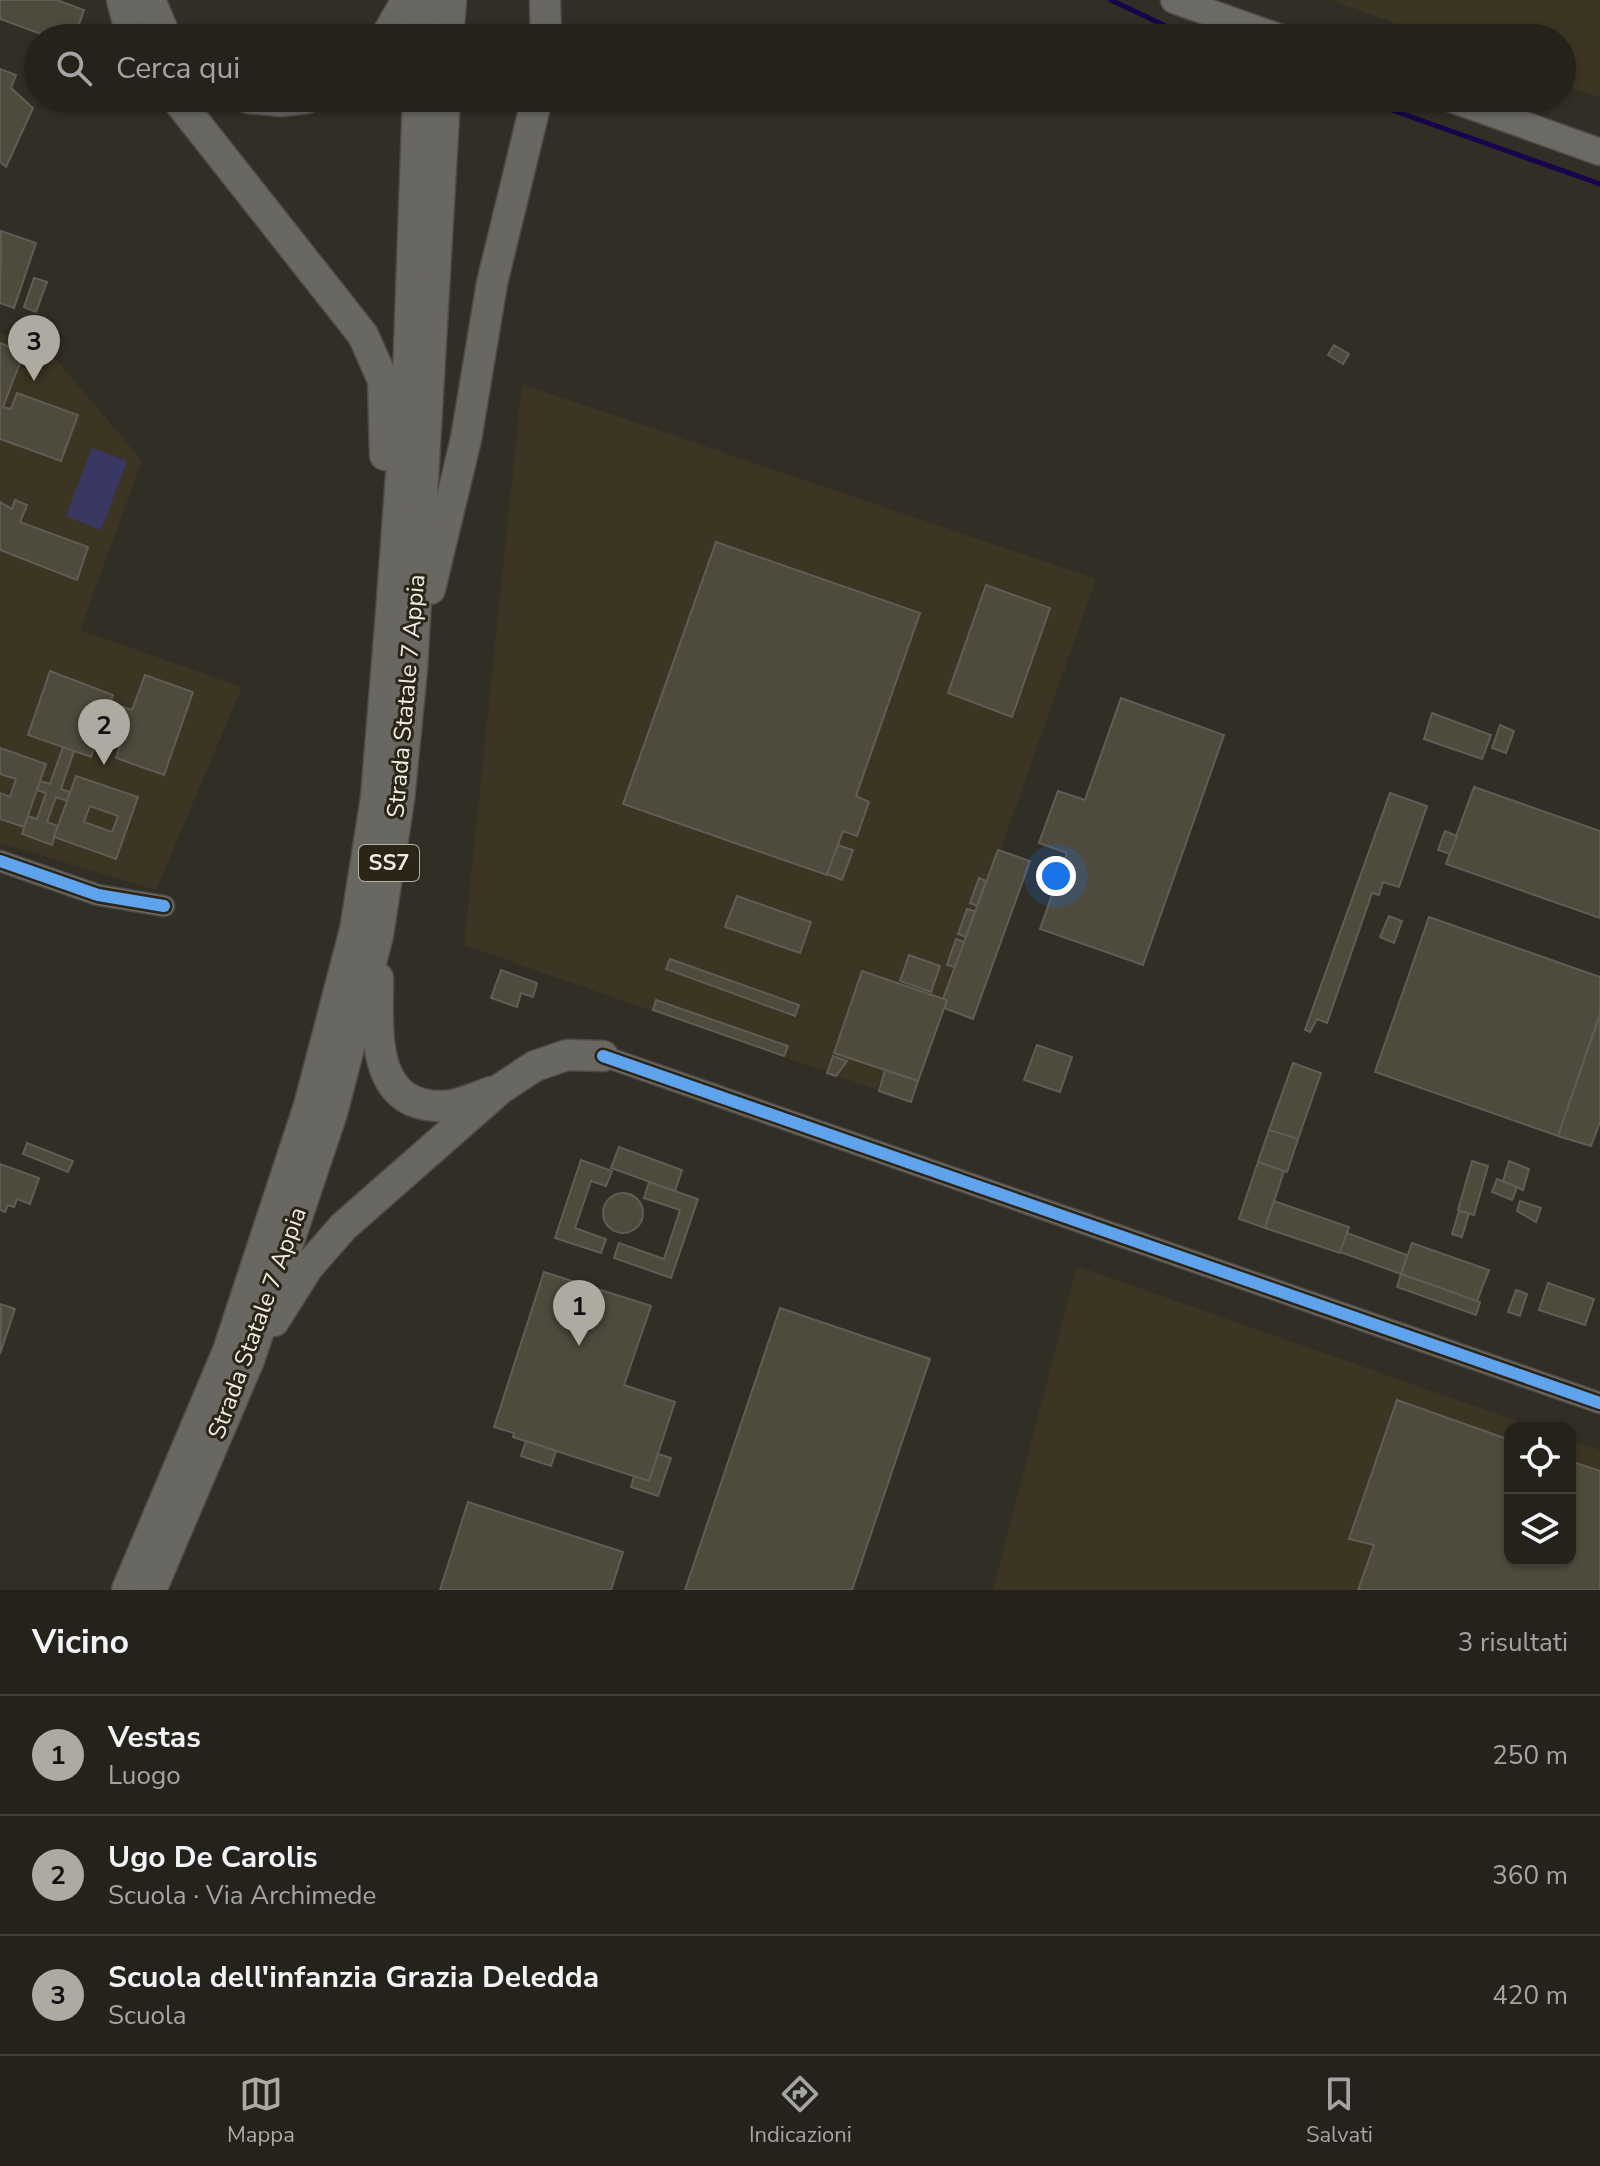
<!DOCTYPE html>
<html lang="it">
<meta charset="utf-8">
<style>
body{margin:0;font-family:"Nunito Sans",sans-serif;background:#312f29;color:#f1f3f6}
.controls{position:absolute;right:24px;bottom:24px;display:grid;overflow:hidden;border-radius:16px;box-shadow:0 2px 6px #0004}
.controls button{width:72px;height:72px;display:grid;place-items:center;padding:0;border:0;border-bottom:2px solid #423f3b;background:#25221c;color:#f1f3f6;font:40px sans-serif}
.you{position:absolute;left:1056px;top:876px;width:28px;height:28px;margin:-20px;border:6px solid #fff;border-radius:50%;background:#1a73e8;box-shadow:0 0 0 12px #1a73e833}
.badge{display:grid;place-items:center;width:52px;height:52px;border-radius:50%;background:#adaaa2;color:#111;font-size:26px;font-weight:700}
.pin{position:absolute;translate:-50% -66px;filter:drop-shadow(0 2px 4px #0008)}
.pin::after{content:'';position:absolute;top:42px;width:28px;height:24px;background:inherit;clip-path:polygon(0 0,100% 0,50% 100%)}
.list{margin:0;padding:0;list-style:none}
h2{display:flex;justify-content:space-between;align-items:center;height:104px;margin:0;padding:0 32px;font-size:34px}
h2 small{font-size:26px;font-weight:400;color:#a3a4a3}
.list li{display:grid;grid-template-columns:52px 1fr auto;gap:24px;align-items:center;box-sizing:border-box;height:120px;padding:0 32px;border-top:2px solid #423f3b}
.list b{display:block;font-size:30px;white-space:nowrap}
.list p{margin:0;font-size:26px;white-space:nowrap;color:#a3a4a3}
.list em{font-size:26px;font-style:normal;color:#a3a4a3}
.icon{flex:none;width:44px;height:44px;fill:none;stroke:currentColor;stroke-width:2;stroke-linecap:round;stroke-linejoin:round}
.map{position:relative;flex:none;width:1600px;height:1590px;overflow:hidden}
.search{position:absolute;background:#25221c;box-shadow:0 2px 6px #0004;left:24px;right:24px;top:24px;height:88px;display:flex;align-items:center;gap:20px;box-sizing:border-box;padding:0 28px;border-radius:44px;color:#a3a4a3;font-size:30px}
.sheet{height:464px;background:#25221c}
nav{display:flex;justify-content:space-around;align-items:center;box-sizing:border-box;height:112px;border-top:2px solid #423f3b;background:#25221c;font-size:22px;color:#a3a4a3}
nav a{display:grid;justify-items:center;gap:4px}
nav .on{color:#adaaa2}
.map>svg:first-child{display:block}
.built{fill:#3c3523}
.green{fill:#383863}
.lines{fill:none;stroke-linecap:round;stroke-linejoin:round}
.stream{stroke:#18044c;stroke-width:5}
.building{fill:#4e4a3c;stroke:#5f5d56;stroke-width:2;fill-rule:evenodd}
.minor-casing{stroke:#4f4c45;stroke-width:23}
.major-casing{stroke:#4f4c45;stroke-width:29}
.highway-casing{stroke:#4f4c45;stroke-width:33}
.minor{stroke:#6c6a67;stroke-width:20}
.major{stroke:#6c6a66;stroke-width:26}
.highway{stroke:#696762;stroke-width:30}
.cycleway-casing{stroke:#2b2518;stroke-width:17}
.cycleway{stroke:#60a3ed;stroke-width:12}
.labels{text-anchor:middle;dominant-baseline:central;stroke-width:6;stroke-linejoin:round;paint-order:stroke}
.shield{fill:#2b2518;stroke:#b5b0a7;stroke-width:2}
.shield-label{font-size:22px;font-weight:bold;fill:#f0ece4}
.street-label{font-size:24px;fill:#f0ece4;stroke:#2b2518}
</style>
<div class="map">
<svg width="1600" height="1590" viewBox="0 0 1600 1590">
<rect width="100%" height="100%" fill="#312e26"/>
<g class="built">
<path d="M1331,0H1600V98L1562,84V38H1436Z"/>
<path d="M0,332L55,358L142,461L80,630L242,687L156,890L0,843Z"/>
<path d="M522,384L1096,579L912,1102L464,945Z"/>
<path d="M1077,1266L1537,1428H1510V1560H1570V1440L1600,1450V1590H993Z"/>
</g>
<path class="green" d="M92,448L127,461L101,530L66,516Z"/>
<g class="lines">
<g class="stream">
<path d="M1111,0L1191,38"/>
<path d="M1358,98L1600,184"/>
</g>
</g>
<g class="building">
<path d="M0,0H57L84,10L74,38H52L0,19Z"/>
<path d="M0,69L16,75L11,88L33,108L6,167L0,162Z"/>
<path d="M1,231L36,243L14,308L0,303Z"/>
<path d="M34,278L47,282L36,312L24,307Z"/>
<path d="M0,343L24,352L3,407L11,409L17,393L78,415L61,461L0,439Z"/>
<path d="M1334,345L1349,354L1343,364L1328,355Z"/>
<path d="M15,500L27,505L20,522L88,547L77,580L0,550V502L12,509Z"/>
<path d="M716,542L920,613L856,796L869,802L857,836L843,831L827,875L623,804Z"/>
<path d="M986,585L1050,608L1012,717L948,693Z"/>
<path d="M50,671L113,695L107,711L118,715L120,706L132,710L145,675L193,692L164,775L116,758L125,731L103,723L91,757L28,735Z"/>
<path d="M1121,698L1224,735L1143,965L1040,929L1067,853L1039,843L1058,791L1085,800Z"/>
<path d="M1432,713L1491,735L1482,759L1424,739Z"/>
<path d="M1500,725L1514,731L1506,753L1492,748Z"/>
<path d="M63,747L74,751L61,789L70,792L67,801L56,797L47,822L58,826L52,845L22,834L28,816L37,819L46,793L37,790L40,781L50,784Z"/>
<path d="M0,748L46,764L24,827L0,819V793L10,797L16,779L0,774Z"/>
<path d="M76,776L138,797L116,859L54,837ZM90,806L118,816L112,832L84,822Z"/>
<path d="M1474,787L1600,831V918L1446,864Z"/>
<path d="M1390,793L1427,806L1399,887L1383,882L1379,895L1372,893L1327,1023L1317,1019L1310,1032L1305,1030Z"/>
<path d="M1445,831L1457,836L1450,854L1438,850Z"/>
<path d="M838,845L853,850L842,880L827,874Z"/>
<path d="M998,850L1030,861L973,1019L944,1008L947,1000L943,999Z"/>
<path d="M979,878L986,881L977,906L970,903Z"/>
<path d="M737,896L811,922L800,953L725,927Z"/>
<path d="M967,909L975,911L966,937L958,934Z"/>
<path d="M1389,916L1402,921L1394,943L1380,937Z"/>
<path d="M1429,917L1600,977V1014L1558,1136L1375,1072Z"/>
<path d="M956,939L964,942L955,967L947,965Z"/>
<path d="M909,955L940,966L931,992L900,981Z"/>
<path d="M670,959L799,1005L795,1016L666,969Z"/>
<path d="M501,970L537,983L533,997L521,993L517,1007L491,998Z"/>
<path d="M862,971L947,1000L918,1081L834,1053Z"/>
<path d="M656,1000L788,1046L784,1056L653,1010Z"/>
<path d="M1600,1014V1122L1591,1146L1558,1136Z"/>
<path d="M1037,1045L1072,1057L1060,1092L1024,1080Z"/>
<path d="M833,1056L847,1061L836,1076L827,1073Z"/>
<path d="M1293,1063L1321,1073L1298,1139L1269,1130Z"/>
<path d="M885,1070L918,1081L911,1102L879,1091Z"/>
<path d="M1269,1130L1298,1139L1287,1172L1258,1162Z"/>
<path d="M27,1143L73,1161L68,1172L23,1154Z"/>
<path d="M619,1147L682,1170L675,1191L611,1168Z"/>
<path d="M581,1160L612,1171L606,1186L591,1181L575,1228L606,1239L601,1253L555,1238Z"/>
<path d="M1472,1161L1488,1166L1474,1215L1458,1210Z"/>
<path d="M1509,1161L1529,1169L1523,1190L1503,1181Z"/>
<path d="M1258,1162L1284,1171L1265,1228L1239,1219Z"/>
<path d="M0,1164L39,1178L30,1204L17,1199L14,1207L8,1205L5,1212L0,1210Z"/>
<path d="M1497,1179L1517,1187L1512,1200L1492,1192Z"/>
<path d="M649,1182L698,1199L671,1278L614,1258L619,1243L664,1259L680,1210L644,1198Z"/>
<circle cx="623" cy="1213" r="20"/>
<path d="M1274,1201L1349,1227L1340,1253L1265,1228Z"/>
<path d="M1520,1201L1541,1208L1536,1222L1517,1211Z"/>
<path d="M1459,1211L1469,1213L1462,1237L1452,1234Z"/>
<path d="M1347,1233L1407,1255L1401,1274L1340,1252Z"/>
<path d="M1412,1243L1489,1270L1477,1301L1401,1274Z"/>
<path d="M544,1272L651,1306L624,1385L675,1402L649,1481L513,1437L514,1433L494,1427Z"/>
<path d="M1401,1274L1480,1302L1476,1315L1397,1287Z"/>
<path d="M1548,1283L1594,1299L1585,1325L1539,1310Z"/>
<path d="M1516,1290L1527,1294L1520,1316L1508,1312Z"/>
<path d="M0,1304L15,1309L0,1354L1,1311Z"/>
<path d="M780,1308L930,1359L852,1590H685Z"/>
<path d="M1397,1400L1510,1440V1560H1570V1461L1600,1471V1590H1358L1374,1545L1349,1539Z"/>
<path d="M526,1441L556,1451L551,1466L521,1456Z"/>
<path d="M658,1454L671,1458L658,1496L631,1487L634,1476L649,1481Z"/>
<path d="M468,1502L623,1552L611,1590H440Z"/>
</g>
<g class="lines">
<defs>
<g id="minor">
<path d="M0,861L98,895L164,906"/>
<path d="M603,1056L1600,1403"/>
</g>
<g id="major">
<path d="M1174,0L1281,38"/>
<path d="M1449,98L1600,152"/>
</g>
<g id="highway">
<path d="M122,0L132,38"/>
<path d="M150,0L166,38"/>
<path d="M545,0L546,38"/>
<path d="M385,38L407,0"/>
<path d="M420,38L421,0"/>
<path d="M448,38L451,0"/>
<path d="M176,98L363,335L383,380L385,455"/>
<path d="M248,98L281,101L307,98"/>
<path d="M430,589L466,439L492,283L537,98"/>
<path d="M378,978C378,1030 369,1107 443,1106C458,1106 477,1097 491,1092"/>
<path d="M274,1321L308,1267L343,1227L500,1089L535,1066L567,1055L603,1056"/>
<path d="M127,1590L228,1351L309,1106L355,930L376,798L391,614L408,378L418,98"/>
<path d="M151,1590L249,1360L332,1113L378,935L399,800L412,669L445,98"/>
</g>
</defs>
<use href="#minor" class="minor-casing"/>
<use href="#major" class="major-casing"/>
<use href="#highway" class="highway-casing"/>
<use href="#minor" class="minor"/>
<use href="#major" class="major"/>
<use href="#highway" class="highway"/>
<defs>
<g id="cycleway">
<path d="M0,861L98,895L164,906"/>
<path d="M603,1056L1600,1403"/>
</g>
</defs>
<use href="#cycleway" class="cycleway-casing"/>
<use href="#cycleway" class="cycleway"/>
</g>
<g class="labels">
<rect class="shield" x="359" y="845" width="60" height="36" rx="6"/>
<g class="shield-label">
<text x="389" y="863">SS7</text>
</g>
<g class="street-label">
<text transform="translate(406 696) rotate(-85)">Strada Statale 7 Appia</text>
<text transform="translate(257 1323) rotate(-70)">Strada Statale 7 Appia</text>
</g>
</g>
</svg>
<div class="controls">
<button><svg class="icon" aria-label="locate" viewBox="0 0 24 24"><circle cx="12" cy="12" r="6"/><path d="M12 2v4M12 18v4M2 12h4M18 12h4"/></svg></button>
<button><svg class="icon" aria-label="layers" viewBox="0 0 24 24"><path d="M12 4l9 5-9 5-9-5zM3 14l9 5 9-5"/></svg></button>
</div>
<div class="you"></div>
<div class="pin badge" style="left:579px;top:1346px">1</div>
<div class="pin badge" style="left:104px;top:765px">2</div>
<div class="pin badge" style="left:34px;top:381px">3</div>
<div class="search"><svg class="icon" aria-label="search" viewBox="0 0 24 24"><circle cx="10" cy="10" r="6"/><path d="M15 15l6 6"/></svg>Cerca qui</div>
</div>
<section class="sheet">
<h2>Vicino<small>3 risultati</small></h2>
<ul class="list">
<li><span class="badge">1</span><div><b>Vestas</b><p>Luogo</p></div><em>250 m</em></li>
<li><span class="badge">2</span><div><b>Ugo De Carolis</b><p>Scuola · Via Archimede</p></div><em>360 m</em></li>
<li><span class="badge">3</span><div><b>Scuola dell'infanzia Grazia Deledda</b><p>Scuola</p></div><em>420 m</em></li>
</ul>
</section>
<nav>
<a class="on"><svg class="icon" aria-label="map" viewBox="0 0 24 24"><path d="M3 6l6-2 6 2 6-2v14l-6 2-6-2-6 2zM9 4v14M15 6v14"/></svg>Mappa</a>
<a><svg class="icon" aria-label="directions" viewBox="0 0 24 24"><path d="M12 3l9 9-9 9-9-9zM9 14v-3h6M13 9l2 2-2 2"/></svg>Indicazioni</a>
<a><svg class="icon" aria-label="saved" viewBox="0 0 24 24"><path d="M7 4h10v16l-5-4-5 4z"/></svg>Salvati</a>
</nav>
